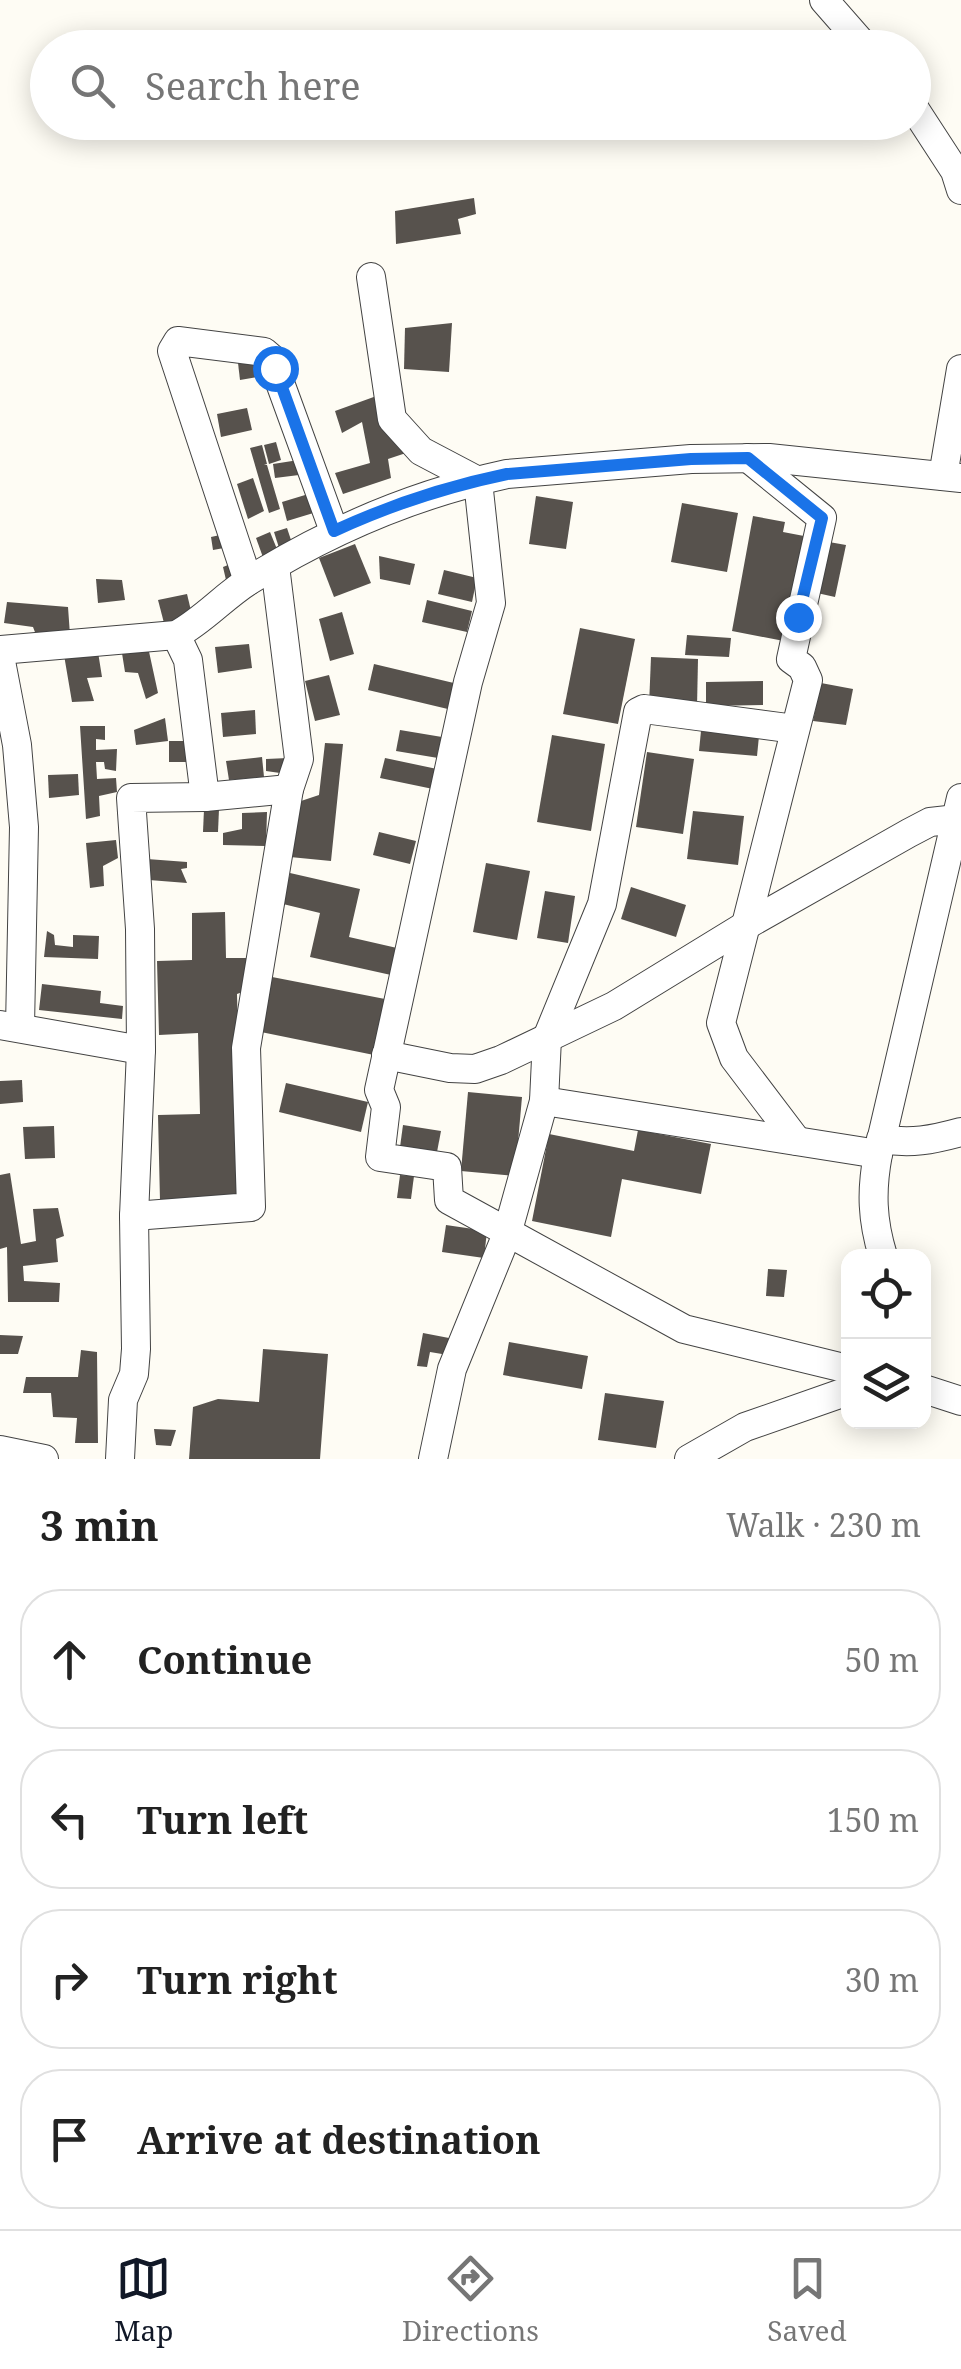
<!DOCTYPE html>
<meta charset="utf-8">
<style>
body{margin:0;font-family:"Noto Serif",serif;background:#f6f6f6;color:#222}
.controls{position:absolute;right:30px;bottom:30px;display:grid;overflow:hidden;border-radius:20px;box-shadow:0 5px 25px #0003}
.controls button{width:90px;height:90px;display:grid;place-items:center;padding:0;border:0;border-bottom:2px solid #e0e0e0;background:#fff;color:#222;font:50px sans-serif}
.stop{position:absolute;width:30px;height:30px;margin:-22px;border:8px solid #1a73e8;border-radius:50%;background:#fff}
.stop.end{background:#1a73e8;border-color:#fff;box-shadow:0 2px 10px #0008}
.list{margin:0;padding:0;list-style:none}
h2{display:flex;justify-content:space-between;align-items:center;height:130px;margin:0;padding:0 40px;font-size:42px}
h2 small{font-size:32px;font-weight:400;color:#767676}
.list li{display:grid;grid-template-columns:65px 1fr auto;gap:30px;align-items:center;box-sizing:border-box;height:140px;margin:0 20px 20px;padding:0 20px;border:2px solid #e0e0e0;border-radius:40px}
.list b{display:block;font-size:38px;white-space:nowrap}
.list em{font-size:32px;font-style:normal;color:#767676}
.icon{flex:none;width:55px;height:55px;fill:none;stroke:currentColor;stroke-width:2;stroke-linecap:round;stroke-linejoin:round}
.map{position:relative;flex:none;width:961px;height:1459px;overflow:hidden}
.search{position:absolute;background:#fff;box-shadow:0 5px 25px #0003;left:30px;right:30px;top:30px;height:110px;display:flex;align-items:center;gap:25px;box-sizing:border-box;padding:0 35px;border-radius:55px;color:#767676;font-size:38px}
.sheet{height:770px;background:#fff}
nav{display:flex;justify-content:space-around;align-items:center;box-sizing:border-box;height:140px;border-top:2px solid #e0e0e0;background:#fff;font-size:28px;color:#767676}
nav a{display:grid;justify-items:center;gap:5px}
nav .on{color:#111827}
.map>svg:first-child{display:block}
.building{fill:#57524d}
.lines{fill:none;stroke-linecap:round;stroke-linejoin:round}
.street-casing{stroke:#434343;stroke-width:30}
.street{stroke:#fff;stroke-width:28}
.route{stroke:#1a73e8;stroke-width:12}
</style>
<div class="map">
<svg width="961" height="1459" viewBox="0 0 961 1459">
<rect width="100%" height="100%" fill="#fefcf4"/>
<g class="building">
<path d="M474,198L476,214L458,219L461,234L396,244L395,211Z"/>
<path d="M452,323L449,372L404,369L405,328Z"/>
<path d="M267,357L275,374L240,380L238,363Z"/>
<path d="M393,390L409,452L388,459L391,478L343,494L335,473L370,463L362,422L342,433L335,411Z"/>
<path d="M247,408L252,430L221,437L217,414Z"/>
<path d="M276,442L281,460L269,464L264,445Z"/>
<path d="M262,445L267,464L264,465H267L280,509L269,513L250,448Z"/>
<path d="M305,459L307,474L275,478L273,464Z"/>
<path d="M253,478L264,511L248,519L237,484Z"/>
<path d="M315,492L320,511L287,521L282,502Z"/>
<path d="M536,496L573,502L566,549L529,544Z"/>
<path d="M682,503L738,513L727,572L671,562Z"/>
<path d="M753,516L785,522L783,532L804,536L784,641L732,631Z"/>
<path d="M287,528L293,546L280,551L274,532Z"/>
<path d="M270,532L279,554L264,560L256,538Z"/>
<path d="M229,533L242,575L226,580L223,567L228,565L224,548L213,550L211,537Z"/>
<path d="M829,542L846,545L835,597L817,593Z"/>
<path d="M355,544L371,583L334,597L319,558Z"/>
<path d="M379,556L415,564L410,585L380,579Z"/>
<path d="M444,570L477,578L472,602L438,594Z"/>
<path d="M96,579L122,580L125,600L98,603Z"/>
<path d="M187,594L193,619L164,623L158,600Z"/>
<path d="M427,600L472,611L467,632L422,622Z"/>
<path d="M7,602L68,607L70,635L38,640L33,627L4,623Z"/>
<path d="M342,612L354,654L330,661L319,619Z"/>
<path d="M580,628L635,639L618,724L563,714Z"/>
<path d="M687,635L731,638L729,657L685,655Z"/>
<path d="M249,644L252,668L218,673L215,647Z"/>
<path d="M121,647H148L158,693L146,699L138,673L125,672Z"/>
<path d="M98,652L102,677L87,678L94,701L72,702L64,655Z"/>
<path d="M651,657L698,659L697,707L649,706Z"/>
<path d="M374,664L458,684L452,710L368,690Z"/>
<path d="M329,675L340,715L315,721L305,681Z"/>
<path d="M763,681V705L706,706V682Z"/>
<path d="M821,683L853,689L846,725L813,721Z"/>
<path d="M255,710L256,734L223,737L221,713Z"/>
<path d="M165,718L168,741L136,745L134,730Z"/>
<path d="M80,726H105V740L96,739V750L117,749L116,771L105,769L104,762H96L97,779L116,778L117,792L99,796L100,816L86,819Z"/>
<path d="M400,730L442,737L438,758L396,751Z"/>
<path d="M701,731L759,736L757,756L699,751Z"/>
<path d="M552,735L605,744L591,831L537,822Z"/>
<rect x="169" y="741" width="22" height="21"/>
<path d="M325,743L343,744L331,861L290,857L295,803L319,795Z"/>
<path d="M647,752L694,759L683,834L636,827Z"/>
<path d="M262,757L264,777L229,780L226,761Z"/>
<path d="M288,758L287,774L266,771V759Z"/>
<path d="M385,758L437,769L433,789L380,778Z"/>
<path d="M78,774L79,795L49,798L48,775Z"/>
<path d="M204,809H219L218,832H203Z"/>
<path d="M693,811L744,816L738,865L687,859Z"/>
<path d="M267,812L266,846L223,845V833L242,829V813Z"/>
<path d="M379,832L416,841L410,864L373,855Z"/>
<path d="M116,840L118,858L103,866L104,886L90,888L86,843Z"/>
<path d="M147,859L187,862V868L181,869L187,883L149,880Z"/>
<path d="M486,863L530,871L517,940L473,932Z"/>
<path d="M290,873L360,889L349,937L397,948L391,975L310,957L320,913L283,904Z"/>
<path d="M631,887L686,905L676,937L621,919Z"/>
<path d="M545,891L575,896L568,943L537,938Z"/>
<path d="M225,912L226,958H250L245,991L237,994L242,1199L160,1201L158,1115L200,1114L198,1033L159,1035L157,961L192,960V913Z"/>
<path d="M47,931L54,935L55,945L73,947V935L99,936L98,959L44,957Z"/>
<path d="M267,976L385,999L374,1055L256,1031Z"/>
<path d="M42,984L101,991L100,1003L123,1006L122,1019L39,1010Z"/>
<path d="M22,1080L23,1102L0,1104V1081Z"/>
<path d="M286,1083L368,1102L361,1132L279,1112Z"/>
<path d="M468,1092L522,1097L515,1176L461,1171Z"/>
<path d="M403,1125L441,1131L437,1152L400,1147Z"/>
<path d="M54,1126L55,1158L25,1159L23,1127Z"/>
<path d="M638,1130L711,1144L701,1194L622,1179L611,1237L532,1221L549,1134L634,1151Z"/>
<path d="M10,1173L21,1244L36,1241L33,1209L58,1208L64,1236L56,1239L58,1262L23,1266L24,1281L60,1283L59,1302H8L7,1247L0,1249V1175Z"/>
<path d="M400,1175L414,1176L411,1199L397,1198Z"/>
<path d="M446,1225L487,1231L484,1258L442,1252Z"/>
<path d="M768,1269L787,1270L784,1297L766,1296Z"/>
<path d="M423,1333L449,1338L448,1355L430,1352L427,1367L417,1366Z"/>
<path d="M0,1335L23,1336L18,1354H0Z"/>
<path d="M509,1342L588,1356L582,1389L503,1375Z"/>
<path d="M263,1349L328,1354L320,1459H189L193,1407L218,1399L259,1402Z"/>
<path d="M81,1350L97,1352L98,1443H75L77,1418L53,1417L51,1393H23L26,1377H78Z"/>
<path d="M605,1393L664,1401L656,1448L598,1440Z"/>
<path d="M154,1429L176,1430L171,1446L156,1445Z"/>
</g>
<g class="lines">
<defs>
<g id="street">
<path d="M824,0L866,48"/>
<path d="M914,108L955,171L961,190"/>
<path d="M371,277L392,419L421,451L478,481L491,603L468,682L379,1090L386,1107L380,1157L447,1167L449,1200L684,1329L848,1369"/>
<path d="M748,458L822,518L791,659L802,667L808,680L721,1023L734,1058L797,1141"/>
<path d="M943,476L961,369"/>
<path d="M248,581L172,351L178,341L264,352L271,358L334,531"/>
<path d="M176,635L188,660L205,797"/>
<path d="M0,650L176,635C204,620 224,596 250,580C330,530 415,494 507,474L691,459L769,458L961,478"/>
<path d="M0,656L17,745L24,827L20,1027"/>
<path d="M0,1025L141,1050"/>
<path d="M386,1055L450,1068L475,1069L501,1060L614,1006L743,927L909,833L930,822L957,819"/>
<path d="M544,1101L878,1154"/>
<path d="M881,1139C911,1144 932,1140 961,1132"/>
<path d="M134,1216L251,1207L246,1048L289,789L299,759L275,566"/>
<path d="M883,1256C872,1220 871,1191 878,1154L961,798"/>
<path d="M924,1389L961,1401"/>
<path d="M0,1450L44,1459"/>
<path d="M120,1459L123,1400L134,1374L136,1349L134,1216L141,1050L140,929L131,798L205,797L289,789"/>
<path d="M433,1459L452,1369L507,1234L544,1101L547,1038L602,904L638,712L644,709L795,729"/>
<path d="M689,1459L745,1427L848,1391"/>
</g>
</defs>
<use href="#street" class="street-casing"/>
<use href="#street" class="street"/>
</g>
<g class="lines">
<path class="route" d="M275,368L334,531C388,506 449,486 507,474L691,459L748,458L822,518L798,617"/>
</g>
</svg>
<div class="controls">
<button><svg class="icon" aria-label="locate" viewBox="0 0 24 24"><circle cx="12" cy="12" r="6"/><path d="M12 2v4M12 18v4M2 12h4M18 12h4"/></svg></button>
<button><svg class="icon" aria-label="layers" viewBox="0 0 24 24"><path d="M12 4l9 5-9 5-9-5zM3 14l9 5 9-5"/></svg></button>
</div>
<div class="stop" style="left:275px;top:368px"></div>
<div class="stop end" style="left:798px;top:617px"></div>
<div class="search"><svg class="icon" aria-label="search" viewBox="0 0 24 24"><circle cx="10" cy="10" r="6"/><path d="M15 15l6 6"/></svg>Search here</div>
</div>
<section class="sheet">
<h2>3 min<small>Walk · 230 m</small></h2>
<ul class="list">
<li><svg class="icon" aria-label="ahead" viewBox="0 0 24 24"><path d="M12 20V5M6 11l6-6 6 6"/></svg><div><b>Continue</b></div><em>50 m</em></li>
<li><svg class="icon" aria-label="left" viewBox="0 0 24 24"><path d="M17 20v-9H6M10 6l-5 5 5 5"/></svg><div><b>Turn left</b></div><em>150 m</em></li>
<li><svg class="icon" aria-label="right" viewBox="0 0 24 24"><path d="M7 20v-9h11M14 6l5 5-5 5"/></svg><div><b>Turn right</b></div><em>30 m</em></li>
<li><svg class="icon" aria-label="arrive" viewBox="0 0 24 24"><path d="M6 21V4h12l-3 4 3 4H6"/></svg><div><b>Arrive at destination</b></div></li>
</ul>
</section>
<nav>
<a class="on"><svg class="icon" aria-label="map" viewBox="0 0 24 24"><path d="M3 6l6-2 6 2 6-2v14l-6 2-6-2-6 2zM9 4v14M15 6v14"/></svg>Map</a>
<a><svg class="icon" aria-label="directions" viewBox="0 0 24 24"><path d="M12 3l9 9-9 9-9-9zM9 14v-3h6M13 9l2 2-2 2"/></svg>Directions</a>
<a><svg class="icon" aria-label="saved" viewBox="0 0 24 24"><path d="M7 4h10v16l-5-4-5 4z"/></svg>Saved</a>
</nav>
